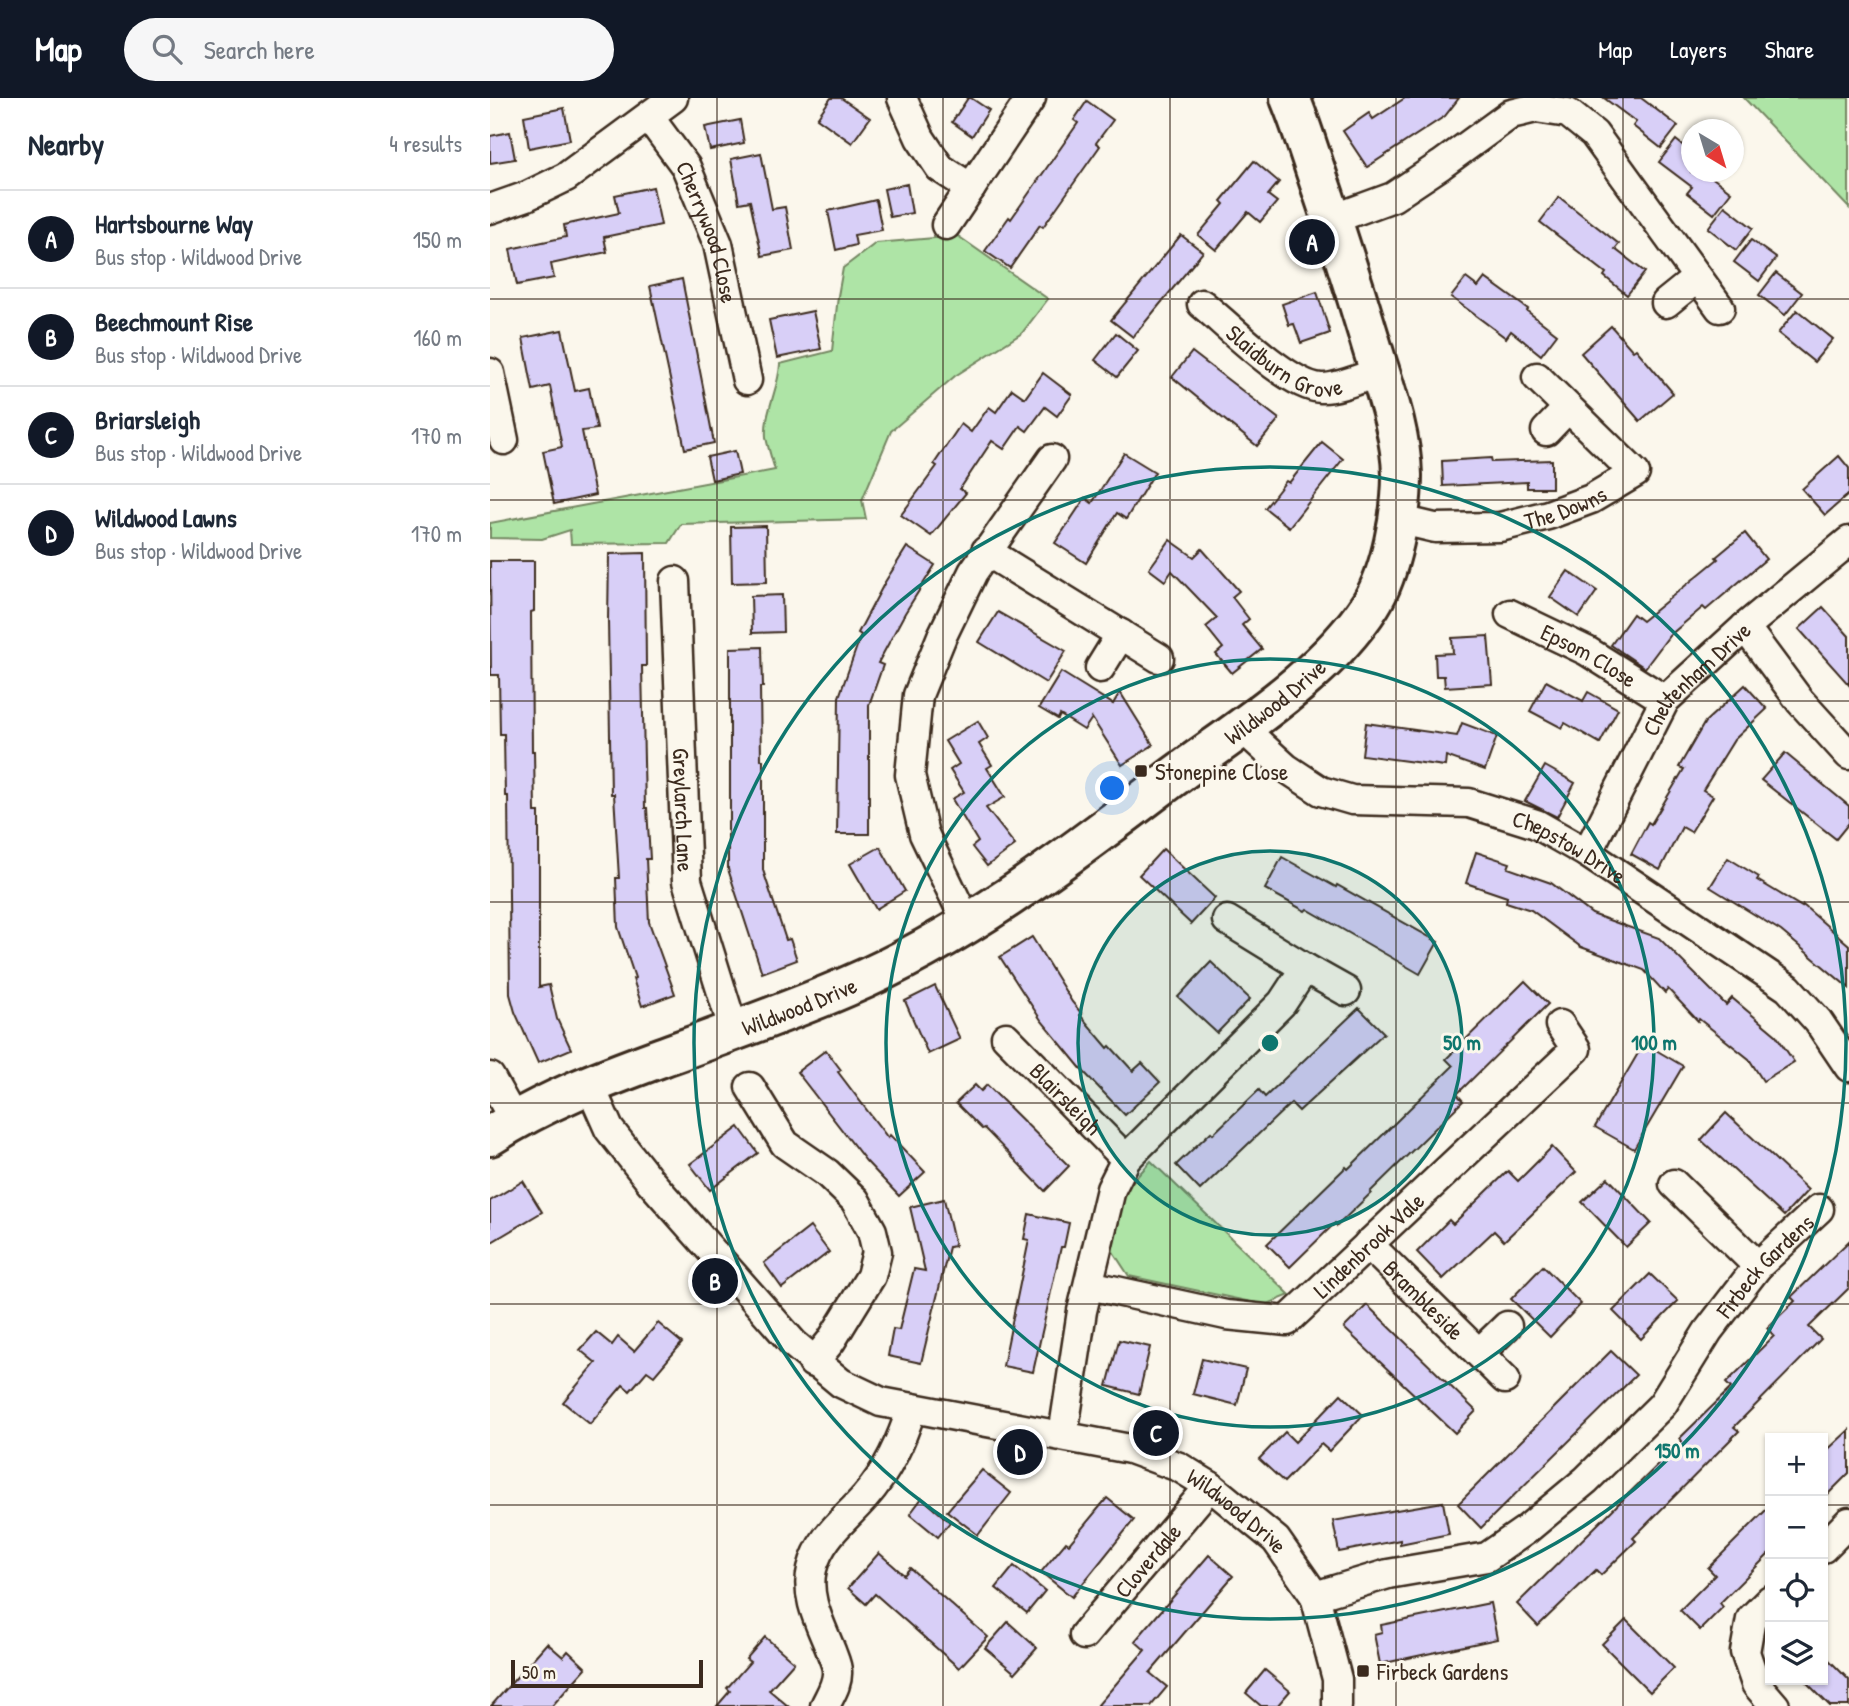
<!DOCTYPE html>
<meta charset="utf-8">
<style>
body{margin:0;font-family:"Patrick Hand",sans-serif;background:#f6f6f7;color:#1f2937}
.controls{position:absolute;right:21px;bottom:21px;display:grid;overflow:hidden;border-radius:0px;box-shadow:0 2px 5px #0004}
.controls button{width:63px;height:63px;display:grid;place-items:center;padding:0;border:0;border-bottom:2px solid #e0e1e3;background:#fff;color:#1f2937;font:35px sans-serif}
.compass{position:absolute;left:1191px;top:21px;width:63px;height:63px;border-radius:50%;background:#fff;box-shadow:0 2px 5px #0004;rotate:142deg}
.scale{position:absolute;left:21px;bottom:18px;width:192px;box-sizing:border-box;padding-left:7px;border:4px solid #3b2a1e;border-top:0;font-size:19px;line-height:24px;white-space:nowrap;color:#3b2a1e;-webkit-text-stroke:5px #fbf7ec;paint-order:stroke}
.you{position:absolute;left:623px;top:691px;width:24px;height:24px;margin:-18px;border:5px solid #fff;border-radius:50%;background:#1a73e8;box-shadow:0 0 0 10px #1a73e833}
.badge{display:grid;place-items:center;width:46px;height:46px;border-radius:50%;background:#111827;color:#fff;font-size:23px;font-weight:700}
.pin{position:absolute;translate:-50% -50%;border:4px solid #fff;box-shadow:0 2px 7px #0006}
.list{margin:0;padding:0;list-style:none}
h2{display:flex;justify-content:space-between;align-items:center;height:91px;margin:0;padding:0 28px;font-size:30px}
h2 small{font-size:23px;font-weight:400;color:#747a83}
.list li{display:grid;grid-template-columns:46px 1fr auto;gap:21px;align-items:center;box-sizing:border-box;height:98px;padding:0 28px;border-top:2px solid #e0e1e3}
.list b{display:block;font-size:26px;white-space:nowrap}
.list p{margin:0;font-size:23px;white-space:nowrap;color:#747a83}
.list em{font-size:23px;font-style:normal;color:#747a83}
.icon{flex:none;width:38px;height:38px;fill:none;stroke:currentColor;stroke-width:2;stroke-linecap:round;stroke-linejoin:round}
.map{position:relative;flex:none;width:1359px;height:1608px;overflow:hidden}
header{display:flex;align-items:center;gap:42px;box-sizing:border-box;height:98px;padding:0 35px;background:#111827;color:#fff}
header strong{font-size:33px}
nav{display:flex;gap:38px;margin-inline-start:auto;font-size:24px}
.search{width:490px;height:63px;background:#f6f6f7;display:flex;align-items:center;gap:18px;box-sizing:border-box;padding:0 24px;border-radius:38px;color:#747a83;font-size:26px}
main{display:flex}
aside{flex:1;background:#fff}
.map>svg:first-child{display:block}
.green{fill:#aee4a6;stroke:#748762;stroke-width:2}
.building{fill:#d8cff7;stroke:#3b2a1e;stroke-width:2}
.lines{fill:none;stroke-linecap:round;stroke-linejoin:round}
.street-casing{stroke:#3b2a1e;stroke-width:33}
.secondary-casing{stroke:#3b2a1e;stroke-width:44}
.street{stroke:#fbf7ec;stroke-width:28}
.secondary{stroke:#fbf7ec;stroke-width:38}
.grid{fill:none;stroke:#3b2a1e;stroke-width:2;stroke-opacity:0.55}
.ring{fill:none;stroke:#0f766e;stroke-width:3.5}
.poi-dot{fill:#3b2a1e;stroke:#fbf7ec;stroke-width:2.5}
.labels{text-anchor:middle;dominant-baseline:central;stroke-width:6;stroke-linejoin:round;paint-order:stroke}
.street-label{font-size:23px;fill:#3b2a1e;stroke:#fbf7ec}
.poi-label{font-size:23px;fill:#3b2a1e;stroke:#fbf7ec;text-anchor:start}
.centre{fill:#0f766e;stroke:#fbf7ec;stroke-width:3.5}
.ring-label{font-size:21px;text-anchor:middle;font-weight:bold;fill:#0f766e;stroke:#fbf7ec;stroke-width:6;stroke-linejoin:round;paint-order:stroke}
</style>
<header>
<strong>Map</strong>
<div class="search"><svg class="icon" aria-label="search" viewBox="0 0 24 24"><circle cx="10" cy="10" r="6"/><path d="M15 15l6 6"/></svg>Search here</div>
<nav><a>Map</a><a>Layers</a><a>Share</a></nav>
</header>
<main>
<aside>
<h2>Nearby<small>4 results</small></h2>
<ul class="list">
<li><span class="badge">A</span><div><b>Hartsbourne Way</b><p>Bus stop · Wildwood Drive</p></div><em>150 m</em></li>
<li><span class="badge">B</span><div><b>Beechmount Rise</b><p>Bus stop · Wildwood Drive</p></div><em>160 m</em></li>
<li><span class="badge">C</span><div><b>Briarsleigh</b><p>Bus stop · Wildwood Drive</p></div><em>170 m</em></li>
<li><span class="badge">D</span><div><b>Wildwood Lawns</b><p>Bus stop · Wildwood Drive</p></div><em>170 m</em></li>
</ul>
</aside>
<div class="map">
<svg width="1359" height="1608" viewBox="0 0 1359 1608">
<rect width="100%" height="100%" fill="#fbf7ec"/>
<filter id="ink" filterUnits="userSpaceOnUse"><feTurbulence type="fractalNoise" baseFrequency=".0143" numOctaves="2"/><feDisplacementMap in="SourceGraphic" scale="14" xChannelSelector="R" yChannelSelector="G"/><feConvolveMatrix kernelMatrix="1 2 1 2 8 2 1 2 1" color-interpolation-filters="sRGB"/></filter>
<g filter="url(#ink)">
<g class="green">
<path d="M1254,0H1359V110Z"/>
<path d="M468,138L558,201L532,235L465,278L401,333L372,402L376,421L191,426L179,445L81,446L80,432L52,441L0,440V425L285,372C282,362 278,350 276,339C274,315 289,290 290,266L342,253L348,198L353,170L386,145Z"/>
<path d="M661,1063L800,1197L775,1207L639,1178L622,1152L635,1092Z"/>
</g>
<g class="building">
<path d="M341,0H351L380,20L362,45L327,20Z"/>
<path d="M478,0H481L499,12L482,38L462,24Z"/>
<path d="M915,0H969L955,18L877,69L853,33L879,15L883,21Z"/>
<path d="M1114,0H1151L1188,28L1171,50L1143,28L1146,24Z"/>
<path d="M597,3L623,22L606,45L610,48L553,129L550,127L520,170L495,153L519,119L521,121L588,25L584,22Z"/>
<path d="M74,10L80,42L39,50L34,18Z"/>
<path d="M250,22L254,45L220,52L215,29Z"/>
<path d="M20,34L25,61L0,65V38Z"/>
<path d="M1186,42L1201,54V74H1215L1241,94L1224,116L1197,95L1202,89L1169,64Z"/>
<path d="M271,55L282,111L295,109L303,152L272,158L260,103L249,105L241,61Z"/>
<path d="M764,63L789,84L778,97L787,104L770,124L758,114L726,152L708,137L734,106L731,103Z"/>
<path d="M417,86L422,115L400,119L394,91Z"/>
<path d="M163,89L171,127L114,139L117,154L61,166L64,180L27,187L20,151L76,139L74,127L129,115L125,97Z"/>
<path d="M1069,99L1129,146L1125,151L1155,174L1137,197L1114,178L1116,175L1050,124Z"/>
<path d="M386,102L392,132L364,137L366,147L346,152L338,113Z"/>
<path d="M1235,108L1263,130L1246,152L1218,130Z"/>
<path d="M691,137L713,154L643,239L621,222Z"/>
<path d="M1261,142L1286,160L1269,183L1244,164Z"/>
<path d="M1286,175L1312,195L1295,217L1269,197Z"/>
<path d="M976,180L988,189L995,180L1038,211L1037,213L1067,236L1051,257L1021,233L1016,240L961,199Z"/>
<path d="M192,181L224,345L195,351L160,188Z"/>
<path d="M827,194L840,235L811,245L804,226L799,227L792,206Z"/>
<path d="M1307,212L1343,241L1324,264L1288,235Z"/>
<path d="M323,213L331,251L287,260L279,222Z"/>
<path d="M1121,228L1143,253L1146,251L1183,295L1150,323L1091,255Z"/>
<path d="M72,232L85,293L99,290L107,331L92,333L105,397L64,406L53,353L72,349L60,288L43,292L33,240Z"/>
<path d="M626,235L648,253L627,279L605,262Z"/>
<path d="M702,254L789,321L767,348L682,279Z"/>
<path d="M553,275L582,297L567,318L555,309L537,333L530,328L514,351L502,343L470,391L476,395L441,438L411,417L447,368L444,366L471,326L481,334L499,309L506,314L522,291L535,300Z"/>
<path d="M832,344L853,361L799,429L775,410L796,383L799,385Z"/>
<path d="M245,353L250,376L222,382L217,359Z"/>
<path d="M634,355L665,374L636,421L627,415L596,465L565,445L595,400L602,405Z"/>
<path d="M1349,358L1359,370V396L1335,417L1312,391Z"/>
<path d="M1001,360L1002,364L1062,362V390H1037V384L953,388L952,363Z"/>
<path d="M276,428L277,484L242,485L241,429Z"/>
<path d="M1255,435L1276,461L1216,512L1213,509L1179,538L1155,570L1121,547L1143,516L1152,523L1228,461L1226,459Z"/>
<path d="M680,442L704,459L712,451L749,493L742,499L759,521L752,527L772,551L742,575L726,556L733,550L716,529L727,520L682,473L675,483L659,471Z"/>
<path d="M417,449L445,467L415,515L388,565L393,567L379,607V736H347L349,599L371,537L368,535L395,484Z"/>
<path d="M155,455L156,568H152L155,710H157L160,761H156L159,824L185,896L152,908L143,881L145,880L128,829L126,780H129L124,696H121L118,523L119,456Z"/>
<path d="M0,463H44V513L41,514L42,653H44L45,714H49V889L59,887L67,921L81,951L48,965L25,914L20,896L18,698H15L14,636H10L9,577H1Z"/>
<path d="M1078,473L1107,493L1089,519L1060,499Z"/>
<path d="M292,497L293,534L262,535L261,498Z"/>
<path d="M1333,509L1359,538V587L1309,531Z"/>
<path d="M508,514L576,553L556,585L489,544Z"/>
<path d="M998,538L1002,586L955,589L954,578H946L945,556L963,555L962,540Z"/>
<path d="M272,549L273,589H270L271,662H273V772L296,842L300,841L307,862L272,875L238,771V723L240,722V550Z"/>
<path d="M571,574L623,606L630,594L663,647L632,667L602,620L594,632L570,617L568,621L549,610Z"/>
<path d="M1056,583L1093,603L1098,594L1128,611L1110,645L1075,625L1072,630L1040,613Z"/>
<path d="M1255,587L1277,611L1244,642L1213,692L1223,698L1201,734L1192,729L1170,772L1141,756L1158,724L1161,726L1194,671L1189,669L1215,624Z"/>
<path d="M488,623L498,640L489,646L502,667L497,670L515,699L496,710L525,747L497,768L482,749L488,744L462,701L474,694L460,672L469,666L455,643Z"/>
<path d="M876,625L967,638L972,625L1007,638L995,672L956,658L955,668L872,657Z"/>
<path d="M1295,655L1359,708V725L1346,741L1271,682Z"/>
<path d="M1055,668L1085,685L1067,719L1035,703Z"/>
<path d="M390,749L415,793L386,811L360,766Z"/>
<path d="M673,751L725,800L701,826L649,777Z"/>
<path d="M986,754L1020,765L1018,770L1061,785L1102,816L1169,840L1236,907L1242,900L1286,937L1304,964L1273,983L1259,961L1209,921L1208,923L1178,891L1175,895L1154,872L1091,849L1041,812L1016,804L1017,799L976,785Z"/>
<path d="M792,759L846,789L847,787L948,844L930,876L817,811L815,813L775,791Z"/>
<path d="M1238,760L1269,779L1267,782L1312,809L1313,807L1359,847V890L1291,833L1220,789Z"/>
<path d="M542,839L582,904L592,916L590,917L618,950L620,948L643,973L652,965L670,984L635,1017L593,973L551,922L510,859Z"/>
<path d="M721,864L760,901L727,935L688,899Z"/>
<path d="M1035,883L1058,906L967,996L973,1003L880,1094L881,1095L847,1128L845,1125L800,1169L777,1146L856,1069L858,1071L963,968L956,961Z"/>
<path d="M445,888L470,941L438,956L415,903Z"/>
<path d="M869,910L894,935L809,1013L801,1005L710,1092L686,1067L721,1034L723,1036L769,992L775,999Z"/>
<path d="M1154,945L1193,968L1144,1051L1105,1029Z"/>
<path d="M336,952L351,972L348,974L398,1040L400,1037L435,1074L409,1098L376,1063L307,974Z"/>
<path d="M485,987L491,993L497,987L579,1068L555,1093L494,1030L492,1031L466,1005Z"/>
<path d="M1236,1015L1318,1092L1294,1118L1211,1042Z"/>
<path d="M249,1029L268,1055L220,1092L200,1066Z"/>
<path d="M1062,1049L1086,1074L1014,1143L1004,1133L953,1181L927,1154L959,1122L963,1126L1018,1073L1028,1083Z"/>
<path d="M1118,1080L1161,1125L1136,1149L1092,1104Z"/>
<path d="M33,1083L52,1114L0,1145V1103Z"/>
<path d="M454,1101L465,1148L459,1149L431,1265L398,1258L403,1231L409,1232L424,1171L435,1173L420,1109Z"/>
<path d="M539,1116L579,1125L574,1149H571L543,1274L513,1268L539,1142L534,1141Z"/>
<path d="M320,1129L339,1154L292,1190L274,1165Z"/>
<path d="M1359,1143V1190L1319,1229L1331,1241L1244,1329L1249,1333L1143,1440L1146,1443L1111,1477L1106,1472L1048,1528L1027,1506L1192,1343L1190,1340L1241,1290L1236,1285L1284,1238L1277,1230L1305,1203L1301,1199Z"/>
<path d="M1053,1168L1091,1206L1060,1239L1021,1201Z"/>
<path d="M1160,1176L1188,1203L1151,1241L1123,1213Z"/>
<path d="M877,1207L986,1313L965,1335L854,1230Z"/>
<path d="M168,1225L192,1245L164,1278L157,1273L140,1293L133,1287L100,1326L73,1304L106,1265L90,1252L106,1234L122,1247L128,1239L144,1253Z"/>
<path d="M629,1242L660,1249L649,1296L617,1288Z"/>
<path d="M1121,1253L1146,1277L991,1430L968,1406Z"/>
<path d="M712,1261L756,1271L747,1307L703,1296Z"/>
<path d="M851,1296L873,1317L839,1353L831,1346L794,1384L769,1361L795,1334L805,1344Z"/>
<path d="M1359,1332V1375L1333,1401V1356Z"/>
<path d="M492,1372L521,1395L488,1437L457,1413Z"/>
<path d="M432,1400L460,1424L448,1439L420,1416Z"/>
<path d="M617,1400L644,1422L582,1499L551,1474L576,1444L579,1446Z"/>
<path d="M953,1404L959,1436L910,1446V1442L849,1454L843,1423Z"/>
<path d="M1280,1408V1455L1230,1505L1233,1509L1210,1532L1190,1512L1225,1477L1218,1470Z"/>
<path d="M389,1455L414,1477L420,1470L498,1539L469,1570L385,1496L376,1506L358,1490Z"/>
<path d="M719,1457L743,1478L660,1575L677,1589L661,1608H607L655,1552L645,1543Z"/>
<path d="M524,1468L555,1493L537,1515L506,1490Z"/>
<path d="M1000,1505L1007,1541L890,1566L884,1536L892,1534L891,1527Z"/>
<path d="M1136,1522L1184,1570L1160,1594L1112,1546Z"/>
<path d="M518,1524L547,1550L525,1575L495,1550Z"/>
<path d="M275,1539L304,1564L279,1592L298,1608H227L240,1593L237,1590L260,1564L256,1561Z"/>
<path d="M57,1545L73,1559L78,1553L96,1570L62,1608H1Z"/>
<path d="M1333,1556L1359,1582V1608H1340L1314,1582H1333Z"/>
<path d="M775,1572L800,1593L787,1608H771L756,1595Z"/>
</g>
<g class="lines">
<defs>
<g id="street">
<path d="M412,0L430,40L450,70L481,90"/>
<path id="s1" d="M159,19L196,69L228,146L257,282"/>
<path d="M0,111L37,98L76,79L183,0"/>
<path d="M843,121L903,99L951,67L1021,16L1046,10L1078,15L1104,36L1230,210"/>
<path d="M456,127L541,0"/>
<path d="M1176,205L1207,180"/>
<path id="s2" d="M712,206C739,228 798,288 831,290C846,291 874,279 889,274"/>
<path d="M0,275L14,342"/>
<path d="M1056,333L1078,310"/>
<path id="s3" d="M907,421L945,430L1010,429L1058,417L1101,401L1145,375L1047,279"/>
<path d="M496,453L669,560"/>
<path id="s4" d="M185,483L197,783L244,933"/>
<path id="s5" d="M1020,516L1097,553L1175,602"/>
<path d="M1255,529L1310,603L1359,657"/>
<path d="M610,570L631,536"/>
<path id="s6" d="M751,629L796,670L831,693L862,702L979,705L1046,726L1097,755L1298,890L1328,923L1359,969"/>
<path id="s7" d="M1097,755L1175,602L1255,529L1359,443"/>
<path d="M737,822L815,870L856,893"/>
<path d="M478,827L434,736L420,677L428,597L452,538L483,474L562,361"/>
<path id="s8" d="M516,939L636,1061"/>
<path d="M0,979L24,1022"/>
<path id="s9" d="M99,986L119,1031L160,1083L304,1246L351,1285L391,1304L640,1351L689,1369L720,1388L786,1442L825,1498L847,1581V1608"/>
<path d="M260,989L295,1046L337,1075L365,1102L382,1133L387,1154L381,1178L341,1243L323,1265"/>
<path d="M1184,1086L1268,1168"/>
<path id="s10" d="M878,1146L1015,1281"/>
<path id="s11" d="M599,1187L736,1217L797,1223L1086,951L1070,927"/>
<path d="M989,1255L1017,1228"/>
<path d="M573,1337L592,1213L621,1091L636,1061L792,905L815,870"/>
<path d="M1333,1450L1359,1424"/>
<path id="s12" d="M825,1498L898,1476L997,1459L1036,1432L1096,1382L1172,1307L1218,1233L1268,1168L1329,1111"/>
<path d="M1280,1502L1261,1521L1255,1554L1266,1586L1285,1608"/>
<path id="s13" d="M594,1537L720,1388"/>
<path d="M335,1608C340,1597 348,1586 347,1573C347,1567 343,1559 341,1553C331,1527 315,1500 322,1471C330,1439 354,1423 375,1399C398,1373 411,1343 422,1310"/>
</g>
<g id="secondary">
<path id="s14" d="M0,1038C53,1003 112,981 172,959C233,937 296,915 356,889C472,840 574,762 674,686C743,634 834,580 881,506C901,474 912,415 912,377C911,330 892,284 879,239C864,189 848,139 831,89C821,60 812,29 800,0"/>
</g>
</defs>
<use href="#street" class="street-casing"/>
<use href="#secondary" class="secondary-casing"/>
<use href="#street" class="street"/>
<use href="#secondary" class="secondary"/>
</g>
</g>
<path class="grid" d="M227,0V1608M453,0V1608M680,0V1608M906,0V1608M1133,0V1608M0,201H1359M0,402H1359M0,603H1359M0,804H1359M0,1005H1359M0,1206H1359M0,1407H1280M1333,1407H1359"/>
<circle cx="780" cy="945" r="192" fill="#0f766e" fill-opacity=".12"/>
<g class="ring">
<circle cx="780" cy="945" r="192"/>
<circle cx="780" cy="945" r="384"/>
<circle cx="780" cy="945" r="576"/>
</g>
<g class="poi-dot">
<rect x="644" y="666" width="14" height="14" rx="3.5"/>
<rect x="866" y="1566" width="14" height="14" rx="3.5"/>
</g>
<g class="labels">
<g class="street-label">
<text stroke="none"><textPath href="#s1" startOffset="131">Cherrywood Close</textPath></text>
<text stroke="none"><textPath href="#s2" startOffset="103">Slaidburn Grove</textPath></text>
<text stroke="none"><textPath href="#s3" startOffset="172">The Downs</textPath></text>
<text stroke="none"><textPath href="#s5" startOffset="89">Epsom Close</textPath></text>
<text stroke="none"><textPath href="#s7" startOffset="208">Cheltenham Drive</textPath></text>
<text stroke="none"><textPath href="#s14" startOffset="903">Wildwood Drive</textPath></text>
<text stroke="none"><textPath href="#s4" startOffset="229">Greylarch Lane</textPath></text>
<text stroke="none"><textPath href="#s6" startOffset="362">Chepstow Drive</textPath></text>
<text stroke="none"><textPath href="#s14" startOffset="336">Wildwood Drive</textPath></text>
<text stroke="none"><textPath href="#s8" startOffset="86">Blairsleigh</textPath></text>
<text stroke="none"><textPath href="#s11" startOffset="313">Lindenbrook Vale</textPath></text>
<text stroke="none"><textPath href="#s12" startOffset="583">Firbeck Gardens</textPath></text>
<text stroke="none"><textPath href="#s10" startOffset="79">Brambleside</textPath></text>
<text stroke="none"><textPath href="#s9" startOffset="817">Wildwood Drive</textPath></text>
<text stroke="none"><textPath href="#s13" startOffset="98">Cloverdale</textPath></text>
</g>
<g class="poi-label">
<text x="665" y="673">Stonepine Close</text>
<text x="887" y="1573">Firbeck Gardens</text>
</g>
</g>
<circle cx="780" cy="945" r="10" class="centre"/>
<g class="ring-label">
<text x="972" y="952">50 m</text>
<text x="1164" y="952">100 m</text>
<text x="1187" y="1360">150 m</text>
</g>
</svg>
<div class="controls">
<button>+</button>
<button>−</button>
<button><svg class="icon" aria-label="locate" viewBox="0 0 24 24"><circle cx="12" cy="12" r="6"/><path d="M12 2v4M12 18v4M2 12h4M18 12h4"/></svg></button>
<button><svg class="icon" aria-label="layers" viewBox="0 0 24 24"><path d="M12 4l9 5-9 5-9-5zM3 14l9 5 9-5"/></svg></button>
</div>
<svg class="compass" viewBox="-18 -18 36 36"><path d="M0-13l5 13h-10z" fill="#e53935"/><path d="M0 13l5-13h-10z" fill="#747a83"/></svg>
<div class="scale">50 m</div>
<div class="you"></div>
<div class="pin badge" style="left:822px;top:144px">A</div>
<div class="pin badge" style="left:225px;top:1183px">B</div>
<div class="pin badge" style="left:666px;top:1335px">C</div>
<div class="pin badge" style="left:530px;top:1354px">D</div>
</div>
</main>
